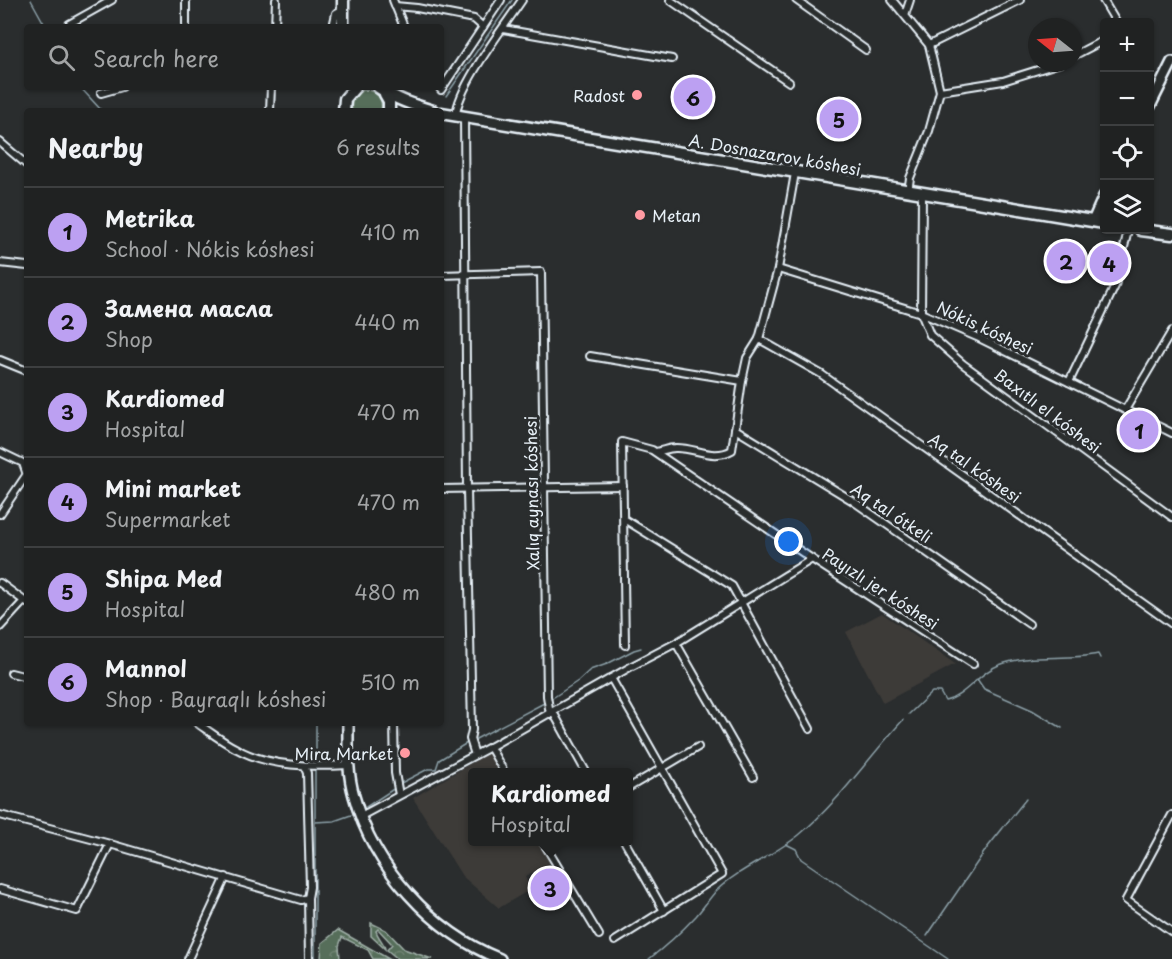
<!DOCTYPE html>
<meta charset="utf-8">
<style>
body{margin:0;font-family:"Playpen Sans",sans-serif;background:#282a2a;color:#f1f3f6}
.controls{position:absolute;right:18px;top:18px;display:grid;overflow:hidden;border-radius:6px;box-shadow:0 2px 4px #0004}
.controls button{width:54px;height:54px;display:grid;place-items:center;padding:0;border:0;border-bottom:2px solid #3d3f40;background:#202222;color:#f1f3f6;font:30px sans-serif}
.compass{position:absolute;left:1028px;top:18px;width:54px;height:54px;border-radius:50%;background:#202222;box-shadow:0 2px 4px #0004;rotate:287deg}
.you{position:absolute;left:789px;top:542px;width:21px;height:21px;margin:-15px;border:4px solid #fff;border-radius:50%;background:#1a73e8;box-shadow:0 0 0 9px #1a73e833}
.badge{display:grid;place-items:center;width:39px;height:39px;border-radius:50%;background:#bca0f2;color:#111;font-size:20px;font-weight:700}
.pin{position:absolute;translate:-50% -50%;border:3px solid #fff;box-shadow:0 2px 6px #0006}
.popup{position:absolute;left:468px;top:768px;width:165px;height:78px;box-sizing:border-box;display:grid;place-content:center;border-radius:6px;background:#202222;filter:drop-shadow(0 2px 4px #0005);font-size:20px;white-space:nowrap;color:#a2a4a5}
.popup b{font-size:22px;color:#f1f3f6}
.popup::after{content:'';position:absolute;left:50%;top:100%;margin-left:-12px;border:12px solid transparent;border-top-color:#202222}
.list{margin:0;padding:0;list-style:none}
h2{display:flex;justify-content:space-between;align-items:center;height:78px;margin:0;padding:0 24px;font-size:26px}
h2 small{font-size:20px;font-weight:400;color:#a2a4a5}
.list li{display:grid;grid-template-columns:39px 1fr auto;gap:18px;align-items:center;box-sizing:border-box;height:90px;padding:0 24px;border-top:2px solid #3d3f40}
.list b{display:block;font-size:22px;white-space:nowrap}
.list p{margin:0;font-size:20px;white-space:nowrap;color:#a2a4a5}
.list em{font-size:20px;font-style:normal;color:#a2a4a5}
.icon{flex:none;width:33px;height:33px;fill:none;stroke:currentColor;stroke-width:2;stroke-linecap:round;stroke-linejoin:round}
.map{position:relative;flex:none;width:1172px;height:959px;overflow:hidden}
.search{position:absolute;background:#202222;box-shadow:0 2px 4px #0004;left:24px;top:24px;width:420px;height:66px;display:flex;align-items:center;gap:15px;box-sizing:border-box;padding:0 21px;border-radius:6px;color:#a2a4a5;font-size:22px}
.panel{position:absolute;background:#202222;box-shadow:0 2px 4px #0004;left:24px;top:108px;width:420px;height:618px;border-radius:6px}
.map>svg:first-child{display:block}
.built{fill:#3d3b38}
.grass{fill:#576e5a;stroke:#a0b0a9;stroke-width:1.5}
.forest{fill:url(#forest-crowns);stroke:#a0b0a9;stroke-width:1.5}
.lines{fill:none;stroke-linecap:round;stroke-linejoin:round}
.stream{stroke:#8ca0a8;stroke-width:1.5}
.street-casing{stroke:#e8f1f8;stroke-width:10}
.secondary-casing{stroke:#e8f1f8;stroke-width:14}
.primary-casing{stroke:#e8f1f8;stroke-width:15}
.street{stroke:#2a2d2e;stroke-width:6}
.secondary{stroke:#2a2d2e;stroke-width:9}
.primary{stroke:#2a2d2e;stroke-width:10}
.poi-dot{fill:#ff9aa2;stroke:#2a2d2e;stroke-width:2}
.labels{text-anchor:middle;dominant-baseline:central;stroke-width:6;stroke-linejoin:round;paint-order:stroke}
.poi-label{font-size:16px;fill:#e8f1f8;stroke:#2a2d2e;text-anchor:end}
.street-label{font-size:16px;fill:#e8f1f8;stroke:#2a2d2e}
</style>
<div class="map">
<svg width="1172" height="959" viewBox="0 0 1172 959">
<defs>
<pattern id="forest-crowns" width="20" height="18" patternUnits="userSpaceOnUse" patternTransform="scale(1.5)"><rect width="20" height="18" fill="#576e5a"/><path d="M2 6a3 3 0 1 1 6 0M12 15a3 3 0 1 1 6 0" fill="none" stroke="#6f8372"/></pattern>
</defs>
<rect width="100%" height="100%" fill="#2a2d2e"/>
<filter id="ink" filterUnits="userSpaceOnUse"><feTurbulence type="fractalNoise" baseFrequency=".0167" numOctaves="2"/><feDisplacementMap in="SourceGraphic" scale="12" xChannelSelector="R" yChannelSelector="G"/><feConvolveMatrix kernelMatrix="1 2 1 2 8 2 1 2 1" color-interpolation-filters="sRGB"/></filter>
<g filter="url(#ink)">
<g class="built">
<path d="M882,613L955,664L883,703L846,632Z"/>
<path d="M490,752L501,772H472V842H538L550,864L525,877L531,889L499,908L462,876L413,798Z"/>
</g>
<path class="grass" d="M364,90C376,90 384,99 381,111H352C350,101 354,94 364,90Z"/>
<g class="forest">
<path d="M371,923L386,930L404,949L432,959H398L387,950L392,944L378,929L376,931C378,938 384,942 385,949L371,936Z"/>
<path d="M338,930L389,959H373L368,950L342,937L339,946L340,959H321L322,943Z"/>
</g>
<g class="lines">
<g class="stream">
<path d="M31,0L46,27"/>
<path d="M80,87L102,111"/>
<path d="M446,96L512,0"/>
<path d="M977,679L984,689L1032,710L1062,728"/>
<path d="M551,699L578,681L590,670L607,664L634,650L641,648"/>
<path d="M909,714L932,692H940L945,701C966,696 978,673 999,665C1030,653 1066,661 1098,654L1100,658"/>
<path d="M316,723V760"/>
<path d="M474,740L544,703"/>
<path d="M401,783L428,769H436L439,760L467,743"/>
<path d="M366,807L395,788"/>
<path d="M315,822L334,821L351,815"/>
<path d="M786,844L796,849L801,859L948,959"/>
<path d="M927,936L987,848L1026,799"/>
<path d="M315,959V770"/>
<path d="M649,959C666,946 681,932 696,916C703,908 709,899 716,891C740,868 773,856 799,835C839,802 868,758 903,720"/>
</g>
<defs>
<g id="street">
<path d="M186,0V27"/>
<path d="M393,0L404,27"/>
<path d="M670,0L789,82"/>
<path d="M796,0L866,50"/>
<path d="M892,0L929,45L940,91L929,131L910,178L908,192"/>
<path d="M1103,0L1116,22"/>
<path d="M395,6L417,8L474,19L483,27"/>
<path d="M905,15L910,0"/>
<path d="M69,24L112,0"/>
<path d="M275,27L276,0"/>
<path d="M333,27L336,13L343,9"/>
<path d="M503,29L672,59"/>
<path d="M929,45L1020,0"/>
<path d="M1073,56L1104,40"/>
<path d="M439,87L441,90L501,0"/>
<path d="M1150,87L1154,96"/>
<path d="M940,91L1003,81L1060,63"/>
<path d="M101,93L122,87"/>
<path d="M270,111L271,87"/>
<path d="M456,115C458,86 504,27 522,0"/>
<path d="M464,117L467,489L472,730L470,739L475,755"/>
<path d="M0,142L27,165"/>
<path d="M922,194L921,313L930,335L963,364L1172,517"/>
<path d="M0,263L27,266"/>
<path d="M778,269L921,313L979,338L1172,433"/>
<path d="M441,275L541,272L547,696L550,714"/>
<path d="M759,339L821,374L1172,624"/>
<path d="M590,356L742,381"/>
<path d="M0,360L27,371"/>
<path d="M1069,382L1115,286L1128,230"/>
<path d="M1125,410L1172,331"/>
<path d="M735,429L853,501L1029,624"/>
<path d="M0,452L23,463L27,475"/>
<path d="M656,452C662,451 669,448 675,448C695,447 713,461 732,450L742,381L747,358L759,339L778,269L795,173"/>
<path d="M441,489L623,486"/>
<path d="M0,514L27,474"/>
<path d="M624,519L732,586L810,729"/>
<path d="M0,583L27,603"/>
<path d="M0,627L24,601"/>
<path d="M676,643L753,777"/>
<path d="M625,645L622,442L652,450L812,559L973,664"/>
<path d="M11,673L27,677"/>
<path d="M611,678L722,874L615,941"/>
<path d="M553,712L586,772"/>
<path d="M197,723C210,732 223,742 237,749C269,767 312,767 348,765"/>
<path d="M394,723L395,773L399,795"/>
<path d="M490,747L504,772"/>
<path d="M304,766L307,773L310,887L308,898L309,959"/>
<path d="M628,788L698,747"/>
<path d="M0,815L110,844L301,900L308,898"/>
<path d="M1172,815L1126,900L1172,932"/>
<path d="M361,816L490,747L632,666L676,643L812,559"/>
<path d="M543,842L599,935"/>
<path d="M625,842L664,911"/>
<path d="M0,889L77,911L110,844"/>
<path d="M188,959L226,877"/>
</g>
<g id="secondary">
<path d="M1150,106L1172,62"/>
<path d="M1093,221L1104,196"/>
<path d="M348,723C348,748 347,772 354,796C373,867 432,932 500,959"/>
</g>
<g id="primary">
<path d="M343,0V27"/>
<path d="M378,87C395,99 413,105 433,111"/>
<path d="M385,94L389,101V111"/>
<path d="M344,111L345,99L355,87"/>
<path d="M441,113L1104,223"/>
<path d="M1141,230L1172,234"/>
</g>
</defs>
<use href="#street" class="street-casing"/>
<use href="#secondary" class="secondary-casing"/>
<use href="#primary" class="primary-casing"/>
<use href="#street" class="street"/>
<use href="#secondary" class="secondary"/>
<use href="#primary" class="primary"/>
</g>
</g>
<g class="poi-dot">
<circle cx="637" cy="95" r="6"/>
<circle cx="640" cy="215" r="6"/>
<circle cx="405" cy="753" r="6"/>
</g>
<g class="labels">
<g class="poi-label">
<text x="625" y="95">Radost</text>
<text x="652" y="215" text-anchor="start">Metan</text>
<text x="393" y="753">Mira Market</text>
</g>
<g class="street-label">
<text transform="translate(775 154) rotate(10)">A. Dosnazarov kóshesi</text>
<text transform="translate(985 327) rotate(25)">Nókis kóshesi</text>
<text transform="translate(1048 410) rotate(37)">Baxıtlı el kóshesi</text>
<text transform="translate(975 467) rotate(35)">Aq tal kóshesi</text>
<text transform="translate(531 493) rotate(-91)">Xalıq aynası kóshesi</text>
<text transform="translate(892 512) rotate(34)">Aq tal ótkeli</text>
<text transform="translate(881 588) rotate(33)">Payızlı jer kóshesi</text>
</g>
</g>
</svg>
<div class="controls">
<button>+</button>
<button>−</button>
<button><svg class="icon" aria-label="locate" viewBox="0 0 24 24"><circle cx="12" cy="12" r="6"/><path d="M12 2v4M12 18v4M2 12h4M18 12h4"/></svg></button>
<button><svg class="icon" aria-label="layers" viewBox="0 0 24 24"><path d="M12 4l9 5-9 5-9-5zM3 14l9 5 9-5"/></svg></button>
</div>
<svg class="compass" viewBox="-18 -18 36 36"><path d="M0-13l5 13h-10z" fill="#e53935"/><path d="M0 13l5-13h-10z" fill="#a2a4a5"/></svg>
<div class="you"></div>
<div class="pin badge" style="left:1139px;top:430px">1</div>
<div class="pin badge" style="left:1066px;top:261px">2</div>
<div class="pin badge" style="left:550px;top:888px">3</div>
<div class="popup"><b>Kardiomed</b>Hospital</div>
<div class="pin badge" style="left:1109px;top:263px">4</div>
<div class="pin badge" style="left:839px;top:119px">5</div>
<div class="pin badge" style="left:693px;top:97px">6</div>
<div class="search"><svg class="icon" aria-label="search" viewBox="0 0 24 24"><circle cx="10" cy="10" r="6"/><path d="M15 15l6 6"/></svg>Search here</div>
<section class="panel">
<h2>Nearby<small>6 results</small></h2>
<ul class="list">
<li><span class="badge">1</span><div><b>Metrika</b><p>School · Nókis kóshesi</p></div><em>410 m</em></li>
<li><span class="badge">2</span><div><b>Замена масла</b><p>Shop</p></div><em>440 m</em></li>
<li><span class="badge">3</span><div><b>Kardiomed</b><p>Hospital</p></div><em>470 m</em></li>
<li><span class="badge">4</span><div><b>Mini market</b><p>Supermarket</p></div><em>470 m</em></li>
<li><span class="badge">5</span><div><b>Shipa Med</b><p>Hospital</p></div><em>480 m</em></li>
<li><span class="badge">6</span><div><b>Mannol</b><p>Shop · Bayraqlı kóshesi</p></div><em>510 m</em></li>
</ul>
</section>
</div>
